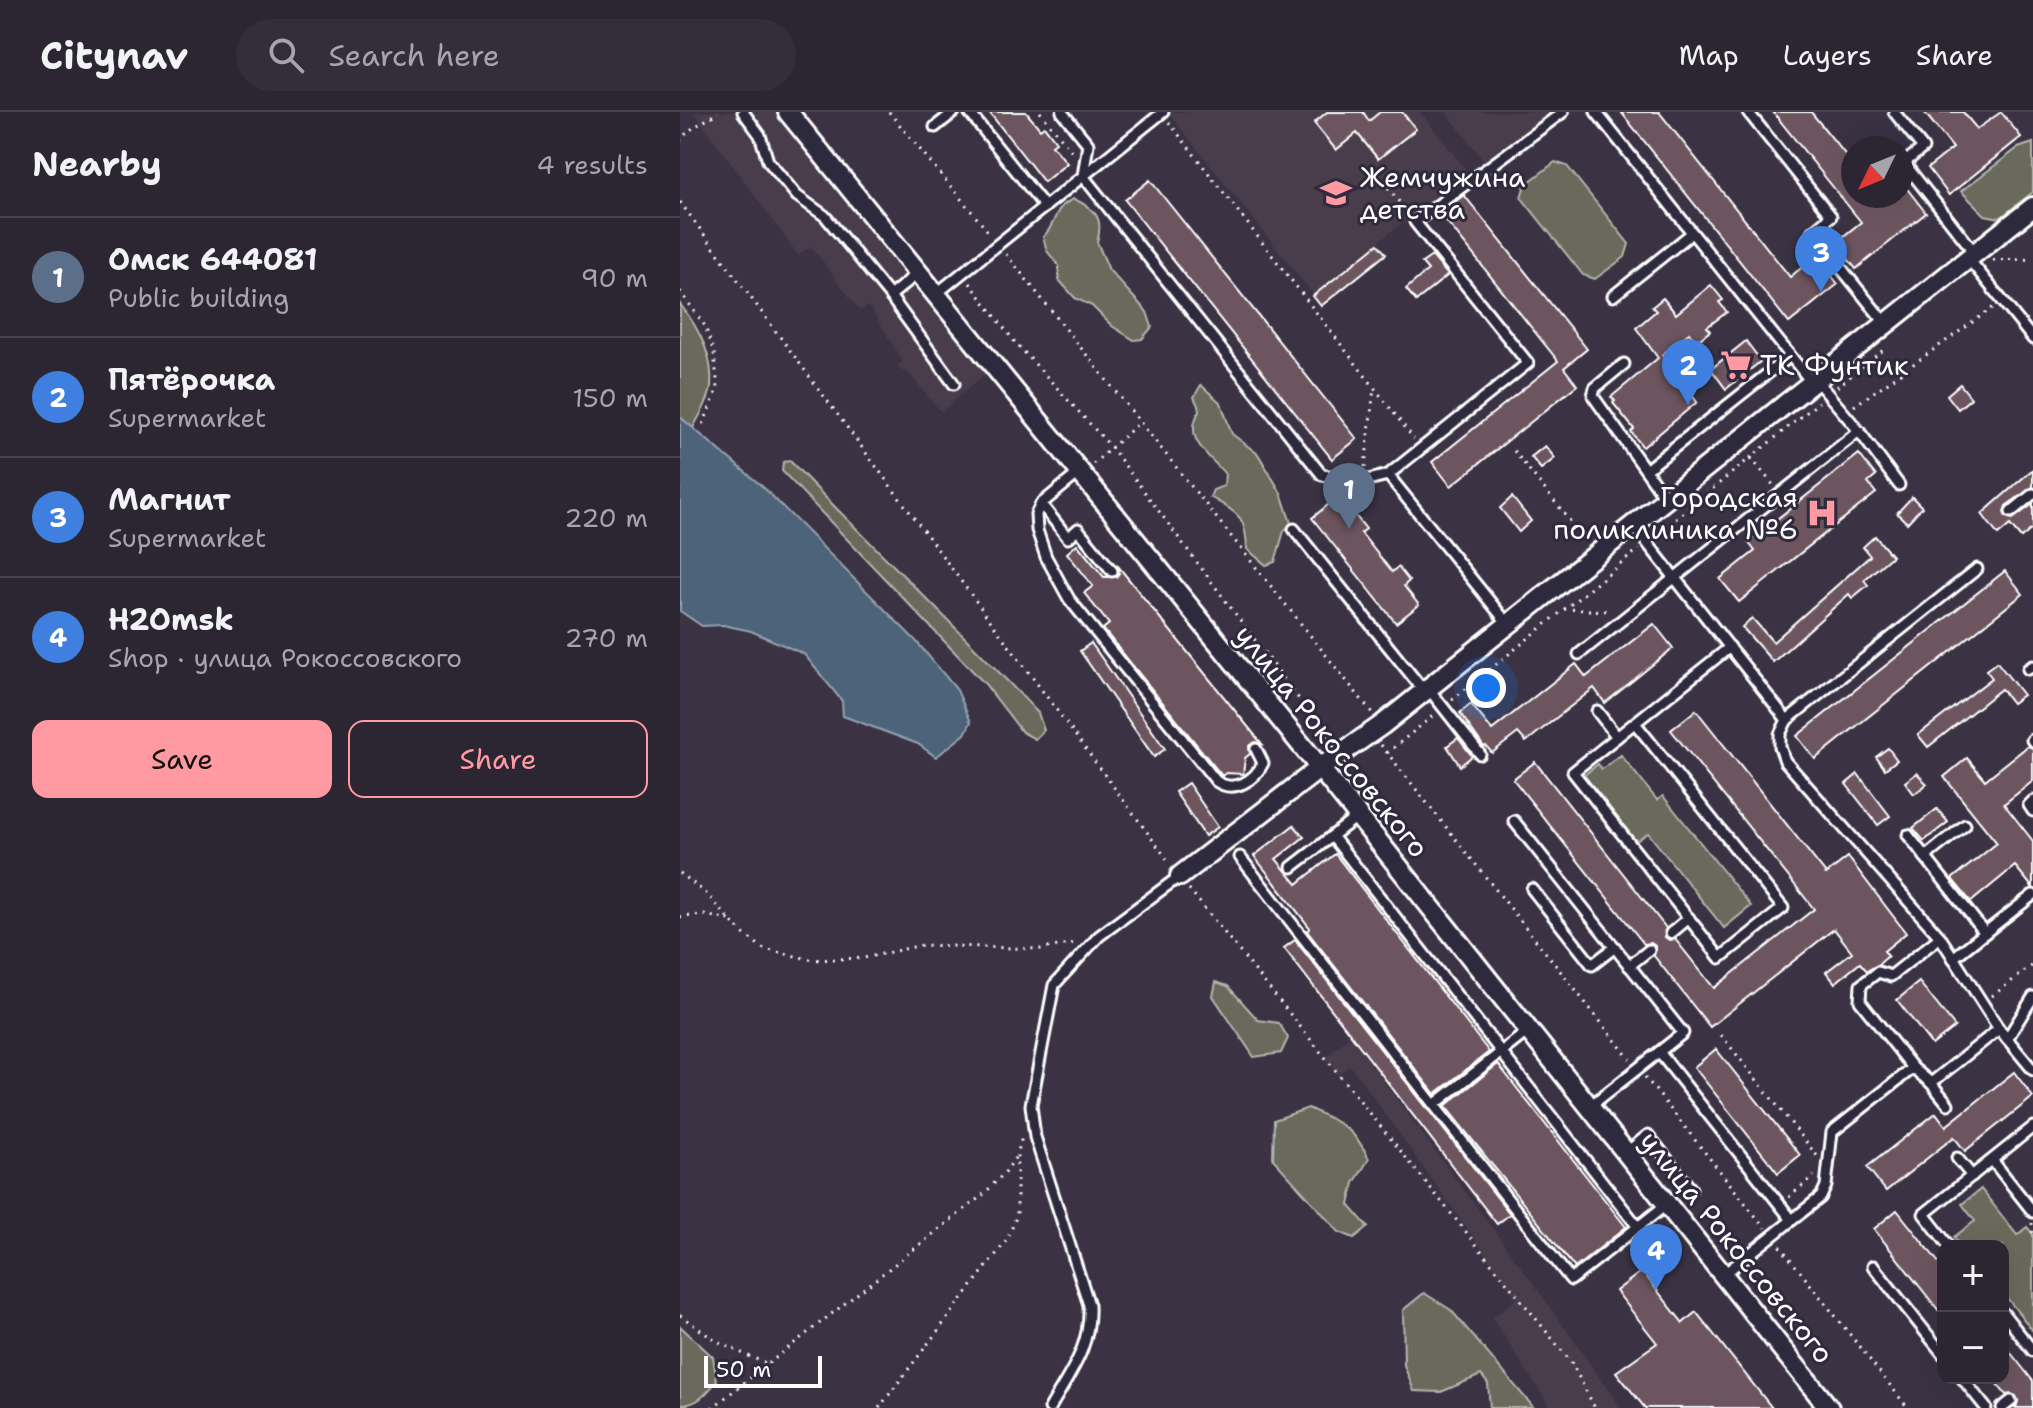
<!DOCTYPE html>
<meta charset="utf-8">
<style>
body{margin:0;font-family:"Shantell Sans",sans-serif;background:#342e3b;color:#f1f3f6}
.controls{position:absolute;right:24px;bottom:24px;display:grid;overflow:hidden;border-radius:16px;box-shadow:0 8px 32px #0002}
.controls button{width:72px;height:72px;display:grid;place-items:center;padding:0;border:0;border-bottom:2px solid #48434e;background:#2c2633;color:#f1f3f6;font:40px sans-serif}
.compass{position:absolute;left:1161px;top:24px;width:72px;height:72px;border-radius:50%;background:#2c2633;box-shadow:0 8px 32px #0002;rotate:227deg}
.scale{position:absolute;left:24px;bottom:20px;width:118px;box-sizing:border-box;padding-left:8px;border:4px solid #fff;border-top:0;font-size:22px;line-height:28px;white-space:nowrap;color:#fff;-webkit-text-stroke:6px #2f2a3d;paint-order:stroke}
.you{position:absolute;left:806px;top:576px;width:28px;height:28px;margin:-20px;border:6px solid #fff;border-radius:50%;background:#1a73e8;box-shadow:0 0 0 12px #1a73e833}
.badge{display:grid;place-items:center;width:52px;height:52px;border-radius:50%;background:#ff9aa2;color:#fff;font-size:26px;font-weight:700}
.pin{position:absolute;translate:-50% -66px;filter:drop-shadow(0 2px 4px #0008)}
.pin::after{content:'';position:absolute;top:42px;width:28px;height:24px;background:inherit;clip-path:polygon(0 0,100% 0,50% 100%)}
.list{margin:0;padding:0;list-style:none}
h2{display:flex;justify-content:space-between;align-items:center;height:104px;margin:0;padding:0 32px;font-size:34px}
h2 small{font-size:26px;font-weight:400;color:#a6a5ac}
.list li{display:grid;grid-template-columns:52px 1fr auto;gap:24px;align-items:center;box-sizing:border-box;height:120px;padding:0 32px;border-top:2px solid #48434e}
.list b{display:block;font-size:30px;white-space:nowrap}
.list p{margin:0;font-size:26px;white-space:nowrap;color:#a6a5ac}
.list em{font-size:26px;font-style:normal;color:#a6a5ac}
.actions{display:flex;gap:16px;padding:24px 32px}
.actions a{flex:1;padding:18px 0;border:2px solid #ff9aa2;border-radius:16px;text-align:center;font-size:28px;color:#ff9aa2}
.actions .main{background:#ff9aa2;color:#111}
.icon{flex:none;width:44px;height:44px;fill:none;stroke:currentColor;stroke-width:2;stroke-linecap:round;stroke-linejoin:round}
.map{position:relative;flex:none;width:1353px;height:1296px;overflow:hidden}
header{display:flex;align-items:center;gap:48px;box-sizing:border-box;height:112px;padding:0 40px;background:#2c2633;border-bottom:2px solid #48434e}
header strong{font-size:38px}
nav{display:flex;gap:44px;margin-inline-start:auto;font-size:28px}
.search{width:560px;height:72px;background:#342e3b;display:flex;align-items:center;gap:20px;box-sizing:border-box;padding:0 28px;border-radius:44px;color:#a6a5ac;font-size:30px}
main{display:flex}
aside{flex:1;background:#2c2633}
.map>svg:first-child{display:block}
.built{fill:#4a3d4c}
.green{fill:#6a6b5c;stroke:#b4b5ae;stroke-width:2}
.water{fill:#4e647a;stroke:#95a2af;stroke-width:2}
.building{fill:#6c555e;stroke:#fff;stroke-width:2}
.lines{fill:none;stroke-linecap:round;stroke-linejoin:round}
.service-casing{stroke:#fff;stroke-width:15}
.minor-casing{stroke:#fff;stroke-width:24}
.path{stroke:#fff;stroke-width:3;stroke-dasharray:2 6;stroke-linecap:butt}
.service{stroke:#2f2a3d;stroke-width:9}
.minor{stroke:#2f2a3d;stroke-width:18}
.labels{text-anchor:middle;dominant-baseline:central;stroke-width:6;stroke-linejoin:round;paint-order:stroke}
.poi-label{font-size:28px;fill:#fff;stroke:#2f2a3d;text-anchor:start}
.street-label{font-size:28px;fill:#fff;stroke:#2f2a3d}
</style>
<header>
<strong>Citynav</strong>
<div class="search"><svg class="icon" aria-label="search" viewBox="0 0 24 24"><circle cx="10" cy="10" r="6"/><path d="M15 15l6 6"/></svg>Search here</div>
<nav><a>Map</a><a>Layers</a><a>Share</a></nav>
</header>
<main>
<aside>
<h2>Nearby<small>4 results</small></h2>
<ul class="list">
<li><span class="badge" style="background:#5c6f8a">1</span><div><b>Омск 644081</b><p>Public building</p></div><em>90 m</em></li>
<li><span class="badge" style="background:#3f7fe0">2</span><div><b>Пятёрочка</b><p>Supermarket</p></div><em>150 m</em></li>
<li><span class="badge" style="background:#3f7fe0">3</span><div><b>Магнит</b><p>Supermarket</p></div><em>220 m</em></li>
<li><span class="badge" style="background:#3f7fe0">4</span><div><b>H2Omsk</b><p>Shop · улица Рокоссовского</p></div><em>270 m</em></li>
</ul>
<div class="actions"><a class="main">Save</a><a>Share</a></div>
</aside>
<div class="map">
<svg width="1353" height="1296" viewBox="0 0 1353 1296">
<rect width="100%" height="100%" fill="#3b3344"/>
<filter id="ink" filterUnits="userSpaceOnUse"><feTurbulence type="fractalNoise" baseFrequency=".0125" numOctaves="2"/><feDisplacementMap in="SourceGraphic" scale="16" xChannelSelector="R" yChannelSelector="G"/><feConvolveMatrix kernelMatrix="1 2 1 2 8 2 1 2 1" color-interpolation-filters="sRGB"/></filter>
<g filter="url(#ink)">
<g class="built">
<path d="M14,0H98L269,210L305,262L261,300L227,259L223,260L218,254L223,249L189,194L180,199L131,134L118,143Z"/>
<path d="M488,0H740L787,59L633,182Z"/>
<path d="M766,0H869L806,51Z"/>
<path d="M670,924L861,1182L941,1296H871L812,1206L837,1186L670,953L658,963L644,946Z"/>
</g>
<g class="green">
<path d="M1353,31V80L1320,106L1305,103L1281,79L1338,36Z"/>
<path d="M875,50L887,54L949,132L945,145L915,167L903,163L841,85L845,73Z"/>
<path d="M394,87C416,97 424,107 417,130L429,158L467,200L472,215L462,227L454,228L432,214L412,194L395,186L379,168V154L367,139L363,125C378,111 372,95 394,87Z"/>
<path d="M0,192C18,215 34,244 31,275C30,288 19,304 13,316L0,305Z"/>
<path d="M521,273L541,291L552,322L578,342L601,381L611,411L604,419L595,450L586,453L567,437C566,403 558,402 530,385L533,378L544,374L545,362C527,341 502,327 520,298L514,285Z"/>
<path d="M110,349C192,434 277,515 358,601L364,618L355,627L342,620L305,572L102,359L103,350Z"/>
<path d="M941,643L977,688L983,684L1071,794L1044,816L968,721L955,730L903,664L918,652L922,657Z"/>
<path d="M536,870L548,874L578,908L599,911L608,926L601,941L574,945L533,884Z"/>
<path d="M628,996C659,1010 674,1015 689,1047L674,1071L669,1093L688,1115L674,1126L659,1120L593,1047L594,1008Z"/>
<path d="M1301,1077L1337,1123L1347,1115L1353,1122V1219L1323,1181V1134H1281L1274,1125L1295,1109L1282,1092Z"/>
<path d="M744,1181L771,1198L854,1296H810L808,1272L801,1263L761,1280L734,1279L724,1253L723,1198Z"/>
<path d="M0,1214L33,1245L37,1269C26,1282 18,1293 0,1293Z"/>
</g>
<path class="water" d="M0,305L83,375L236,529L277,578L291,610L285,622L256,645L238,632L163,604L162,589L124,542L71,519L43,513L22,514L0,499Z"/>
<g class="building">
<path d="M309,0H346L360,17L364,14L376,30L372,33L387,51L364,70Z"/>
<path d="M647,0H683L689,9L700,0H722L736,17L698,47L677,21L656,38L634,11Z"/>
<path d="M941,0H979L1110,165L1136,144L1158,172L1109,211Z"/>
<path d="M1093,0H1131L1173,52V84H1221V69L1246,101L1176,157L1155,131L1181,110Z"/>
<path d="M1244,0H1283L1297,17L1321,0L1341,25L1269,83L1248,56L1273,36Z"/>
<path d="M470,68L677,327L652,347L445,88Z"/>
<path d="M784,83L907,237L884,256L897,273L771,374L752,350L878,249L760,101Z"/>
<path d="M698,132L706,142L641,194L633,184Z"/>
<path d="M752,144L768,163L736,189L726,177L748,158L742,151Z"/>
<path d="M1031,173L1043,188L1039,190L1047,200L1027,215L1030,219L1016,230L1009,221L982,243L1017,290L963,335L951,320L954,317L933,291L935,289L931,285L978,246L956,216L976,199L972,195L983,186L996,202Z"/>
<path d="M1066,229L1081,249L1046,277L1031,257Z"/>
<path d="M1280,272L1291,286L1278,297L1267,283Z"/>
<path d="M865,334L875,346L861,357L851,345Z"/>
<path d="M1179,342L1196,364L1188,371L1196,381L1059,490L1040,467L1075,439L1068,430Z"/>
<path d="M1353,357V375L1326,394L1324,400L1326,405L1333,407L1353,392V416L1341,426L1330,413L1318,423L1302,402Z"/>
<path d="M832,385L851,409L839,420L820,396Z"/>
<path d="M1232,385L1242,395L1227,411L1217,401Z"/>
<path d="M654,388L669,406L674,402L686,417L681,421L712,460L718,455L729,469L724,474L739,493L716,511L632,406Z"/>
<path d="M1195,424L1212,444L1184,468L1188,473L1172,486L1169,482L1093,550L1062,515L1072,506L1093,530L1190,444L1183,435Z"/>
<path d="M397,432L424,465H436L439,461L438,454L582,632L576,630L569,634L570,642L565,646L563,662L546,661L542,664L423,517L429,512L404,481L413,474L387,441Z"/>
<path d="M1325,459L1343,482L1135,647L1117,624Z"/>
<path d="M974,512L993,536L925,591L914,576L846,630L838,621L812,641L806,634L804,635L780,601L791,592L812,618L896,552L906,565Z"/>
<path d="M411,531L485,637L474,645L400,539Z"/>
<path d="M1317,550L1343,583L1332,591L1321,577L1248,635L1238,623L1312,566L1306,558Z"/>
<path d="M1016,598L1146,762L1168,745L1226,821L1204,839L1208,844L1198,853L1187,859L1180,851L1155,871L1146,860L1172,840L1154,817L1030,915L974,844L975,834L971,831L964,832L833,667L855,650L986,816L985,825L989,828L995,827L1034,876L1134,797L991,618Z"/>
<path d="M778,626L792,644L780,654L767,634Z"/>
<path d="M1348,634L1353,636V669L1324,692L1353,729V776L1335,754L1291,790L1272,767L1317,731L1264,665L1287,646L1305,668Z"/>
<path d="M1208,636L1217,648L1205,657L1196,645Z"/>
<path d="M1237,661L1247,672L1234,682L1225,670Z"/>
<path d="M1178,662L1210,704L1198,713L1166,672Z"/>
<path d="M508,671L538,715L525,724L495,680Z"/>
<path d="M1257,697L1268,710L1244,729L1233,716Z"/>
<path d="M614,713L624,725L596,747L617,772L655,742L809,940L755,982L627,819L630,816L574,744Z"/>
<path d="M615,828L830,1102L817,1112L604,836Z"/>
<path d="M1239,870L1275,915L1252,933L1217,888Z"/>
<path d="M1036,937L1120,1043L1098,1061L1014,955Z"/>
<path d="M818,952L946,1115L895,1156L765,994Z"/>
<path d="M1334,960L1353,985L1285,1039L1274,1025L1206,1079L1187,1055L1256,1001L1266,1014Z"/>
<path d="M1217,1098L1263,1156V1204L1194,1117Z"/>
<path d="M962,1159L1003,1211L1016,1200L1092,1296H965L936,1260L977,1231L936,1179Z"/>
<path d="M1323,1231L1353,1269V1296H1336L1338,1289L1336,1284L1331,1282L1326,1283L1312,1266H1323Z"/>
</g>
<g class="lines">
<defs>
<g id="service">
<path d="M63,0L80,23L88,49L117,84L145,104L210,184L274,272"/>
<path d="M289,0L365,95"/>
<path d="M382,0L408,32L403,64L642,363L684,369L708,363L828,512"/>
<path d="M916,0L1132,271"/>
<path d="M1068,0L1151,104L1132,120L1206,212"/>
<path d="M1214,0L1243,36L1224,51L1295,141"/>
<path d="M255,15L274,0"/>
<path d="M1288,146L1353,227"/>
<path d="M256,182L483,0"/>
<path d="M210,184L238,161"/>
<path d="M933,184L1012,121"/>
<path d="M944,252L915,276L913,284L986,387"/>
<path d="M1179,319L1219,373"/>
<path d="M967,357L1110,244"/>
<path d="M400,360L361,392L388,426L398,417L432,459"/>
<path d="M708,363L848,251L735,110L883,0"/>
<path d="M361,392L356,402L357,418L366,445L389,487L536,669C554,682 575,668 583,651L576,637"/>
<path d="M1331,400L1353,382"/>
<path d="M953,413L1107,608"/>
<path d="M614,417L744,579"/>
<path d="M1297,457L1107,608L1100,622V635L1105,649L1260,825L1319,917L1353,958"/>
<path d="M899,542L1179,319L1136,268"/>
<path d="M1348,557L1353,554"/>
<path d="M748,576L800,642"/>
<path d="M917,599L937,625"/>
<path d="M955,611L1103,796L1040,846L893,660L1050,535"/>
<path d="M1352,628L1353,629"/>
<path d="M1353,689L1349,693L1353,699"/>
<path d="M834,709L1003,921L979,940"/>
<path d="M1228,723L1305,821"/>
<path d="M652,724L958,1115"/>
<path d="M560,745L891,1168L987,1092"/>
<path d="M1245,745L1285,713"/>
<path d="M612,755L678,704"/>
<path d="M852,777L912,853L935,835"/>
<path d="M991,821L1009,806"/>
<path d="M1273,846L1353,783"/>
<path d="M949,854L969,838"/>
<path d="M1327,927L1353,885"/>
<path d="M1233,956L1180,889L1181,873L1198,860L1211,864L1260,825"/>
<path d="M1251,971L1268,992"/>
<path d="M754,993L848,919"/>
<path d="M909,995L979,940L1112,1108L1043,1163"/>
<path d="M946,1041L968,1023L1011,1077"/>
<path d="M1277,1046L1292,1064"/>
<path d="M1312,1048L1353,1100"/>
<path d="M1112,1108L1141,1085L1146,1074L1152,1020L1233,956L1251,971L1319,917"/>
<path d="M1269,1134L1244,1102L1353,1015"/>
<path d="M1193,1154L1263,1242"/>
<path d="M1323,1201L1353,1239"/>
<path d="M1282,1266L1306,1296"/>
<path d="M370,1296C390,1260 411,1236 409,1193L355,1025L351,993L374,873L419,824L500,764"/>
<path d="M1322,1296L1331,1289"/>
</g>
<g id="minor">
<path d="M108,0L640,656L1149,1296"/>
<path d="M500,764L640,656L702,613L1353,95"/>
</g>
</defs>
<use href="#service" class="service-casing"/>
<use href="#minor" class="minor-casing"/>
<g class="path">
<path d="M209,0L311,123"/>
<path d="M360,0L394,42"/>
<path d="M489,10L734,327"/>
<path d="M0,29C8,16 25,10 38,0"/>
<path d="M693,57L728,101"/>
<path d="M0,90L490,751"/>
<path d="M326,142L693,602"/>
<path d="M1313,148L1353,147"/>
<path d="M290,171L334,229L431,335L651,630"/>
<path d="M0,179L25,214L34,241L38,276L23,313"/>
<path d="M1157,275L1207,235"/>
<path d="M1174,294L1314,195"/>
<path d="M834,339L907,430"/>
<path d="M1071,346L1094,374"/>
<path d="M413,352L460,310"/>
<path d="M685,355L694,276"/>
<path d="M977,422L1139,290"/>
<path d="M884,497L932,499"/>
<path d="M772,588L959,437"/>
<path d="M701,633L950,947"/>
<path d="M707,641L754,603"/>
<path d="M0,761L27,782L61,820L84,837L133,848L184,846L242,833L361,837L395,831"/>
<path d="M509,777L891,1250L915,1296"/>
<path d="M0,805L24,803L50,808"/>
<path d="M1312,884L1353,853"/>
<path d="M1041,923L1138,1045"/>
<path d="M965,965L1085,1116"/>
<path d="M1109,1085L1134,1064"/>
<path d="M1352,1111L1353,1123"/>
<path d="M1100,1134L1228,1296"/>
<path d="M0,1203L37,1230L87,1252"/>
<path d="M32,1296L304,1082L326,1059L337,1043"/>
<path d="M199,1296L327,1128L337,1103V1043L342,1025"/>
</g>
<use href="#service" class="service"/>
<use href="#minor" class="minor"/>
</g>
</g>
<defs>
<symbol id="school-bare" viewBox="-9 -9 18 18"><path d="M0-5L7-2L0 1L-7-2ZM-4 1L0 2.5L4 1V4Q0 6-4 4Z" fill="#ff9aa2" stroke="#2f2a3d" stroke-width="2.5" paint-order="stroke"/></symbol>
<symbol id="supermarket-bare" viewBox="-9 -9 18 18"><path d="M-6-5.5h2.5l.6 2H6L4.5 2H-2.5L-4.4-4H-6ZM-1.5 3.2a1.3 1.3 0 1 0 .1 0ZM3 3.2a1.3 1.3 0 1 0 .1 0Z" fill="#ff9aa2" stroke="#2f2a3d" stroke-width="2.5" paint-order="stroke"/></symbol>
<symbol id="hospital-bare" viewBox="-9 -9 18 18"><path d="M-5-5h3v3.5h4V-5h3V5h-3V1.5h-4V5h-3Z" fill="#ff9aa2" stroke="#2f2a3d" stroke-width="2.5" paint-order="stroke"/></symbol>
</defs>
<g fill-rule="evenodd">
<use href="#school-bare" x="634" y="59" width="44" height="44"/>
<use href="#supermarket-bare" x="1034" y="231" width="44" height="44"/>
<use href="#hospital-bare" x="1120" y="379" width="44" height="44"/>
</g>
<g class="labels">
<g class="poi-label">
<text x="680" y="65">Жемчужина<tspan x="680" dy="32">детства</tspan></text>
<text x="1080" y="253">ТК Фунтик</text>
<text x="1118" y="385" text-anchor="end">Городская<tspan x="1118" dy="32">поликлиника №6</tspan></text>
</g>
<g class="street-label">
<text transform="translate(652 629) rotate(51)">улица Рокоссовского</text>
<text transform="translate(1057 1135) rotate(51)">улица Рокоссовского</text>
</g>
</g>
</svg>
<div class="controls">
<button>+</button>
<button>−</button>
</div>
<svg class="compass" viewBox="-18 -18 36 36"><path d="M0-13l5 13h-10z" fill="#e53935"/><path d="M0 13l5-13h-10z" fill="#a6a5ac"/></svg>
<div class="scale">50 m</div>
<div class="you"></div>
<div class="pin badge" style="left:669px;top:417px;background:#5c6f8a">1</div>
<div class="pin badge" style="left:1008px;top:293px;background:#3f7fe0">2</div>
<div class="pin badge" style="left:1141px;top:180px;background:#3f7fe0">3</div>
<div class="pin badge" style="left:976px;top:1178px;background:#3f7fe0">4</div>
</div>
</main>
